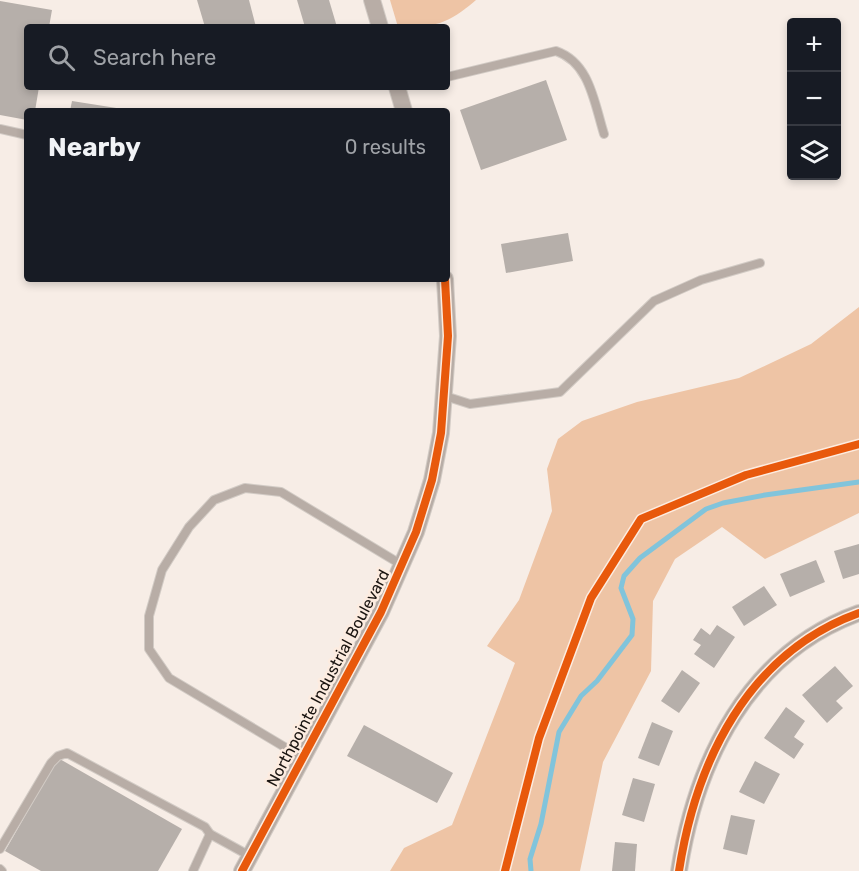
<!DOCTYPE html>
<meta charset="utf-8">
<style>
body{margin:0;font-family:Rubik,sans-serif;background:#242831;color:#f1f3f6}
.controls{position:absolute;right:18px;top:18px;display:grid;overflow:hidden;border-radius:6px;box-shadow:0 3px 9px #0003}
.controls button{width:54px;height:54px;display:grid;place-items:center;padding:0;border:0;border-bottom:2px solid #363941;background:#171b24;color:#f1f3f6;font:30px sans-serif}
.list{margin:0;padding:0;list-style:none}
h2{display:flex;justify-content:space-between;align-items:center;height:78px;margin:0;padding:0 24px;font-size:26px}
h2 small{font-size:20px;font-weight:400;color:#9ea1a6}
.icon{flex:none;width:33px;height:33px;fill:none;stroke:currentColor;stroke-width:2;stroke-linecap:round;stroke-linejoin:round}
.map{position:relative;flex:none;width:859px;height:871px;overflow:hidden}
.search{position:absolute;background:#171b24;box-shadow:0 3px 9px #0003;left:24px;top:24px;width:426px;height:66px;display:flex;align-items:center;gap:15px;box-sizing:border-box;padding:0 21px;border-radius:6px;color:#9ea1a6;font-size:22px}
.panel{position:absolute;background:#171b24;box-shadow:0 3px 9px #0003;left:24px;top:108px;width:426px;height:174px;border-radius:6px}
.map>svg:first-child{display:block}
.forest{fill:#eec4a5}
.lines{fill:none;stroke-linecap:round;stroke-linejoin:round}
.stream{stroke:#81c4db;stroke-width:5}
.building{fill:#b6afaa}
.lane-casing{stroke:#d2cbc5;stroke-width:10}
.street-casing{stroke:#d2cbc5;stroke-width:18}
.lane{stroke:#b8ada6;stroke-width:8}
.street{stroke:#b8ada6;stroke-width:16}
.cycleway-casing{stroke:#fdece0;stroke-width:11}
.cycleway{stroke:#e8590c;stroke-width:8}
.labels{text-anchor:middle;dominant-baseline:central;stroke-width:5;stroke-linejoin:round;paint-order:stroke}
.street-label{font-size:16px;fill:#1a1410;stroke:#fdece0}
</style>
<div class="map">
<svg width="859" height="871" viewBox="0 0 859 871">
<rect width="100%" height="100%" fill="#f7ede6"/>
<g class="forest">
<path d="M390,0H476C447,25 435,27 398,27Z"/>
<path d="M859,307V513L765,559L722,527L675,559L653,601L651,671L603,762L580,871H390L404,848L452,825L515,663L487,646L519,600L552,511L547,469L558,439L582,421L637,402L739,378L811,344Z"/>
</g>
<g class="lines">
<path class="stream" d="M531,871L530,859L541,824L559,732L581,696L597,681L632,635L633,619L621,588L624,576L640,558L706,509L723,503L765,495L859,482"/>
</g>
<g class="building">
<path d="M197,0H249L256,27H205Z"/>
<path d="M297,0H329L337,27H305Z"/>
<path d="M0,1L52,10L49,27H27V87H39L35,111H27V120L0,115Z"/>
<path d="M546,80L567,140L481,170L460,110Z"/>
<path d="M72,101L129,110V111H70Z"/>
<path d="M568,233L573,261L506,273L501,244Z"/>
<path d="M859,544V574L843,579L834,551Z"/>
<path d="M816,560L825,582L790,597L780,574Z"/>
<path d="M764,586L777,605L744,626L732,607Z"/>
<path d="M717,625L735,637L714,668L694,654L701,645L693,640L701,628L710,635Z"/>
<path d="M835,666L853,686L836,701L843,708L827,723L802,695Z"/>
<path d="M682,670L700,683L679,713L661,701Z"/>
<path d="M786,707L805,721L794,737L804,744L794,759L764,738Z"/>
<path d="M652,722L673,731L659,766L638,758Z"/>
<path d="M364,725L453,773L437,803L347,756Z"/>
<path d="M58,758L182,829L158,871H41L5,851Z"/>
<path d="M755,761L780,774L764,804L739,792Z"/>
<path d="M633,778L655,784L644,822L622,815Z"/>
<path d="M731,815L755,820L747,855L723,849Z"/>
<path d="M615,842L637,844L635,871H612Z"/>
</g>
<g class="lines">
<defs>
<g id="lane">
<path d="M447,77L556,51C590,63 594,102 604,134"/>
<path d="M0,129L27,135"/>
<path d="M445,396L470,404L560,392L654,301L701,280L760,263"/>
<path d="M303,758L169,678L149,649V616L162,570L189,527L214,500L245,488L281,492L402,565"/>
<path d="M0,849L51,763L58,756L67,753L205,827L210,834"/>
<path d="M0,869L2,871"/>
<path d="M193,871L210,834L250,856"/>
</g>
<g id="street">
<path d="M372,0L380,27"/>
<path d="M397,87L404,111"/>
<path d="M242,871L381,612L416,532L432,480L441,433L448,336L445,279"/>
<path d="M679,871C696,761 748,653 859,613"/>
</g>
</defs>
<use href="#lane" class="lane-casing"/>
<use href="#street" class="street-casing"/>
<use href="#lane" class="lane"/>
<use href="#street" class="street"/>
<defs>
<g id="cycleway">
<path d="M242,871L381,612L416,532L432,480L441,433L448,336L445,279"/>
<path d="M505,871L539,738L591,598L641,519L746,475L859,444"/>
<path d="M679,871C696,761 748,653 859,613"/>
</g>
</defs>
<use href="#cycleway" class="cycleway-casing"/>
<use href="#cycleway" class="cycleway"/>
</g>
<g class="labels">
<g class="street-label">
<text transform="translate(328 678) rotate(-62)">Northpointe Industrial Boulevard</text>
</g>
</g>
</svg>
<div class="controls">
<button>+</button>
<button>−</button>
<button><svg class="icon" aria-label="layers" viewBox="0 0 24 24"><path d="M12 4l9 5-9 5-9-5zM3 14l9 5 9-5"/></svg></button>
</div>
<div class="search"><svg class="icon" aria-label="search" viewBox="0 0 24 24"><circle cx="10" cy="10" r="6"/><path d="M15 15l6 6"/></svg>Search here</div>
<section class="panel">
<h2>Nearby<small>0 results</small></h2>
<ul class="list">
</ul>
</section>
</div>
